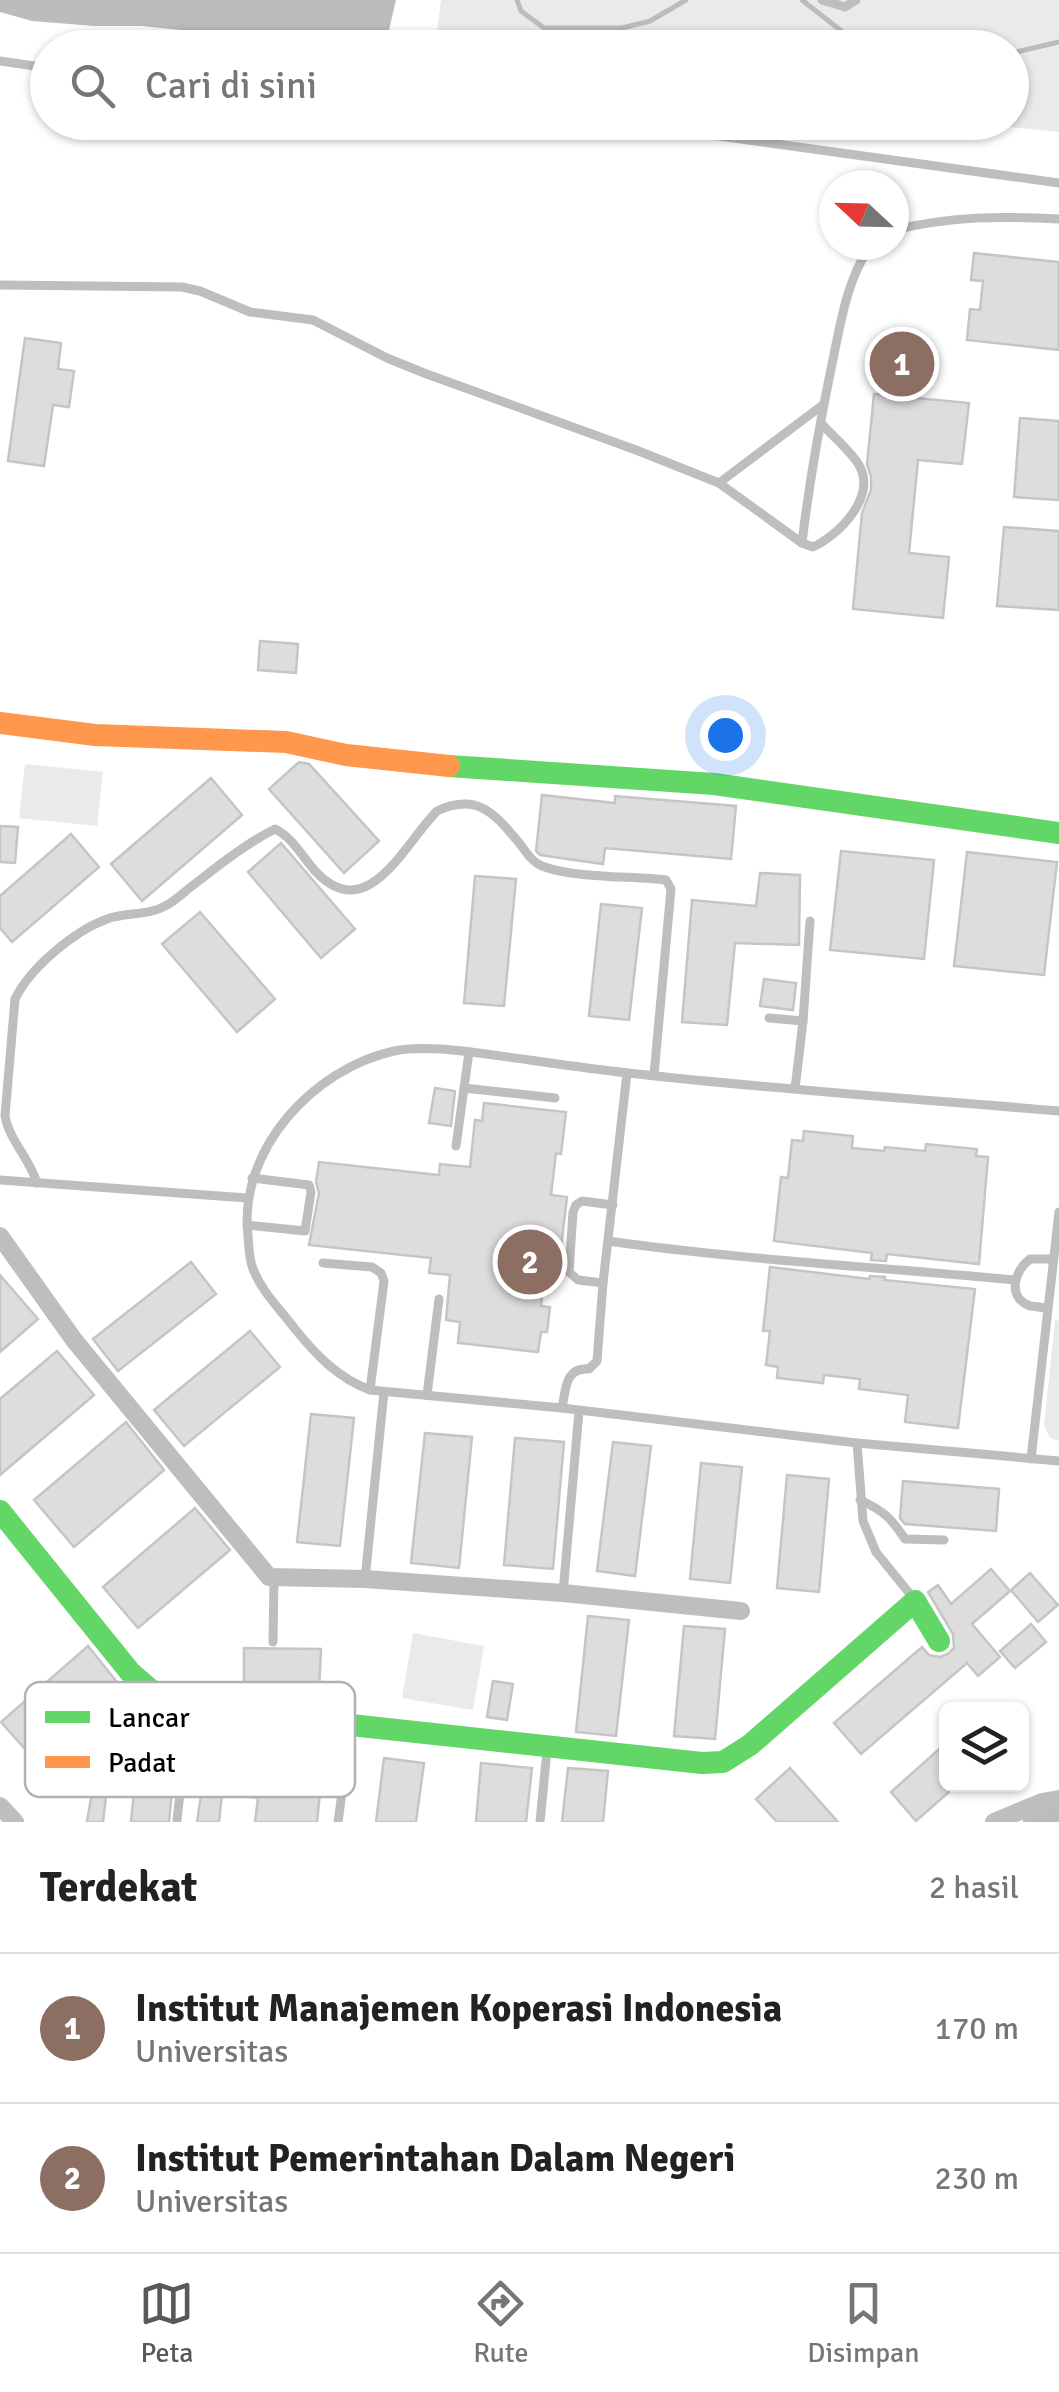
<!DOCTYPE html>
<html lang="id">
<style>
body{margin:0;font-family:Signika,sans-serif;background:#f6f6f6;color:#222}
.controls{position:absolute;right:30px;bottom:30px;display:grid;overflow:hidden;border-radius:15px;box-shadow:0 2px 8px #0004}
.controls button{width:90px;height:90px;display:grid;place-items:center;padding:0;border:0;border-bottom:2px solid #e0e0e0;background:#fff;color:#222;font:50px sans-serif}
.compass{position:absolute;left:819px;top:170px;width:90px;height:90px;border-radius:50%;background:#fff;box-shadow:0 2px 8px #0004;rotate:292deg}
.you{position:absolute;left:725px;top:735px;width:35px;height:35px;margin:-25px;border:8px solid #fff;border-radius:50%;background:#1a73e8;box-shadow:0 0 0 15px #1a73e833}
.badge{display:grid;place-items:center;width:65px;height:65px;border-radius:50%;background:#595959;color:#fff;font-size:32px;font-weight:700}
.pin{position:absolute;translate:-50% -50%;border:5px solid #fff;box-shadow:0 2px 10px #0006}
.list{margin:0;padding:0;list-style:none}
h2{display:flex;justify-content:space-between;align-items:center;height:130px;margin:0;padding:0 40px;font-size:42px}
h2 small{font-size:32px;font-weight:400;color:#767676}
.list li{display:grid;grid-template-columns:65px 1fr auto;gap:30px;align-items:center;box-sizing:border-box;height:150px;padding:0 40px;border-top:2px solid #e0e0e0}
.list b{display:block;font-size:38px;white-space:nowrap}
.list p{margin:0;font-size:32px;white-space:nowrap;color:#767676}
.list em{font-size:32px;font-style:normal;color:#767676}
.icon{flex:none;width:55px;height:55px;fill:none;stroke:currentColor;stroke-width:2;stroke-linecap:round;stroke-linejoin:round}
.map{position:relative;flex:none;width:1059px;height:1822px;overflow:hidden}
.search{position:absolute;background:#fff;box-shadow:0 2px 8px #0004;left:30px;right:30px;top:30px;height:110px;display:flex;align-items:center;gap:25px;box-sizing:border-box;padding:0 35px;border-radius:55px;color:#767676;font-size:38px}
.sheet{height:430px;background:#fff}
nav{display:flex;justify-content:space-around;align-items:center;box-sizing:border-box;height:140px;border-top:2px solid #e0e0e0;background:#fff;font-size:28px;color:#767676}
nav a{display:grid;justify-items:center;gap:5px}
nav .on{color:#595959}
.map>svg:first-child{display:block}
.green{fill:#eaeaea}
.water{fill:#bcbcbc}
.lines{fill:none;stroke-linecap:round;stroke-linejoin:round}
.stream{stroke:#bcbcbc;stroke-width:5}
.canal{stroke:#bcbcbc;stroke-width:18}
.building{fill:#ddd;stroke:#c5c5c5;stroke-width:2.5}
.lane{stroke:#bebebe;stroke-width:9}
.street{stroke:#bebebe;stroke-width:18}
.fast{stroke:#63d668;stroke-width:22}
.slow{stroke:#ff974d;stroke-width:22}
.key{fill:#fff;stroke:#b2b2b2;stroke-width:2.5}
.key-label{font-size:28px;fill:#000}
</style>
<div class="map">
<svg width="1059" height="1822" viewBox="0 0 1059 1822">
<rect width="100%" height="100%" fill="#fff"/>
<g class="green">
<path d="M441,0H1059V132L974,123L1012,122V48H435Z"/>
<path d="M25,764L103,772L97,826L19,818Z"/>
<path d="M1055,1320L1059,1321V1441L1050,1438L1044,1425Z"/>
<path d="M413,1633L484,1646L473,1710L402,1698Z"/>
</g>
<path class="water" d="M0,0H396L385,47H321L289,41L141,26H94L32,21L0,12Z"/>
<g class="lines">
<g class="stream">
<path d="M517,0L521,11L544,28H622L650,21L686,0"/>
<path d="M802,0L863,48"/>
<path d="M1012,53L1059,42"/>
</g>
<path class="canal" d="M1032,1822L1059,1814"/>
</g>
<g class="building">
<path d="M974,253L1059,262V350L967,340L970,309L980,310L983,281L971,280Z"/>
<path d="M25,338L61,343L58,369L74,371L69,407L53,405L44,466L8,461Z"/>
<path d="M874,394L969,403L962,464L918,460L909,553L949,557L943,618L853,609L862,513L871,490V477L867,464Z"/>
<path d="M1020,418L1059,421V500L1014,497Z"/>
<path d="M1004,527L1059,531V610L997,606Z"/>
<path d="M260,641L298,644L296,673L258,670Z"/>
<path d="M299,762L309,764L379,841L344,873L269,789Z"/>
<path d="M211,778L242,815L142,901L111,864Z"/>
<path d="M542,795L615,803V796L736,806L731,859L605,848L603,864L540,855L536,851Z"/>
<path d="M0,826L18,827L15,863L0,862Z"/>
<path d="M71,834L99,867L12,942L0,928V896Z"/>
<path d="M281,843L355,929L321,958L248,872Z"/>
<path d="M841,851L934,860L924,959L830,950Z"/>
<path d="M967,852L1057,862L1044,975L954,966Z"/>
<path d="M760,873L800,875L799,945L735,943L727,1025L682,1022L692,900L756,906Z"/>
<path d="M475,876L516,879L504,1006L464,1003Z"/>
<path d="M601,904L642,908L629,1020L589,1016Z"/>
<path d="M200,912L275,999L237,1032L162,944Z"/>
<path d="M764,979L796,983L793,1010L760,1006Z"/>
<path d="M435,1088L455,1091L451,1126L429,1123Z"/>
<path d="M484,1103L566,1112L561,1154L556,1153L551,1195L567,1197L558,1272L545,1271L541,1306L550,1307L547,1332H541L538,1352L458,1343L460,1322L446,1320L450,1275L429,1273L431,1258L309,1245L319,1193L316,1182L319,1162L439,1175L440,1164L470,1167L475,1120L482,1121Z"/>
<path d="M804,1131L853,1136L852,1148L884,1151L885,1147L925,1151L926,1144L977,1149L976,1156L988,1157L979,1264L887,1254L886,1261L871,1260L872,1253L774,1241L781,1177L788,1178L792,1140L803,1141Z"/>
<path d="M191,1262L216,1294L118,1371L93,1339Z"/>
<path d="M770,1267L869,1279L870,1276L885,1277L884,1280L975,1289L958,1428L905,1422L908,1395L859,1389L860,1379L824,1375L823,1383L777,1378L778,1367L766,1365L770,1331H763Z"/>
<path d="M0,1275L38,1319L0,1352Z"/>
<path d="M250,1331L280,1367L184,1446L154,1410Z"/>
<path d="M57,1351L94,1395L0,1475V1399Z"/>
<path d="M311,1414L354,1418L340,1546L297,1542Z"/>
<path d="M126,1422L164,1470L74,1547L34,1500Z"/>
<path d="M425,1433L472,1437L459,1568L411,1563Z"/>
<path d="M515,1438L564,1442L553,1569L504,1565Z"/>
<path d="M613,1442L651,1446L635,1576L597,1571Z"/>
<path d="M701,1463L742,1467L730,1583L690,1579Z"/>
<path d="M787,1475L829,1479L819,1592L777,1588Z"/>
<path d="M903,1481L999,1489L996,1531L905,1524L900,1518Z"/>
<path d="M195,1508L230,1550L138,1628L103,1587Z"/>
<path d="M991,1569L1010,1591L972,1624L1000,1657L978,1676L967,1663L861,1754L834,1723L922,1647L929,1655L940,1657L948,1654L954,1648L953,1634L928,1592L938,1585L951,1604Z"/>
<path d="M1030,1573L1058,1605L1038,1622L1011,1590Z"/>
<path d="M588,1616L629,1620L616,1736L576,1732Z"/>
<path d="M1031,1624L1046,1642L1015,1668L1000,1651Z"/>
<path d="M684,1626L725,1629L715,1739L674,1736Z"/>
<path d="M88,1646L117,1682L32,1757L1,1722Z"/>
<path d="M244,1648L321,1649L319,1692L244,1691Z"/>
<path d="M493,1681L513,1684L507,1720L487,1717Z"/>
<path d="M146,1734L177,1738L169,1822H131L134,1792L107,1788L103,1822H87L98,1756L143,1759Z"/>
<path d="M210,1734L258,1740L255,1763L279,1766L278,1772L309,1775L311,1752L324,1753L317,1822H255L258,1798L222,1794L219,1822H197Z"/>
<path d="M946,1743V1784H958L916,1821L891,1792Z"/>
<path d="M384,1758L424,1763L416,1822H376Z"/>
<path d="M481,1763L532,1768L526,1822H476Z"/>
<path d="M568,1768L608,1771L603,1822H562Z"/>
<path d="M790,1768L838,1822H777L756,1799Z"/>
</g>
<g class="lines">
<g class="lane">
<path d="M822,0L845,7L856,0"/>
<path d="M0,61L48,68"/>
<path d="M617,122L1059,183"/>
<path d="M894,230C953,216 999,216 1059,219"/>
<path d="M0,285L182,287L200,291L250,312L313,320L387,358L424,373L636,450L719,483L802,543"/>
<path d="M821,423C832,436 850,450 859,465C877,497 839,535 813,547L802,543C809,484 819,427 831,369C840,327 846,280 871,245"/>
<path d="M719,483L824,404"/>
<path d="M769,1018L803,1021"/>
<path d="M464,1088L555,1098"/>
<path d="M795,1089L803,1021L810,921"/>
<path d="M1059,1111C915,1099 771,1089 628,1073C583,1068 538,1061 493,1055C463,1051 423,1045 394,1051C313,1069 238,1150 248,1236C249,1246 249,1257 252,1266C260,1290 280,1309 295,1329C316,1355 338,1378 370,1390L562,1408L857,1443L1059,1461"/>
<path d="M456,1146L469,1052"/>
<path d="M0,1180L247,1198"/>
<path d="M37,1183C30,1159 9,1140 5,1116L15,999C30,968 74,931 107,919C126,912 149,916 167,905C176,900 184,892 192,886C218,866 245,844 275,829C295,839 303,859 318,874C369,924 405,843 437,811C478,792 495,814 520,844C526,852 532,862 542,866C572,878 632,876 666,880L671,889L654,1075"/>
<path d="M247,1225L305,1231L311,1192L309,1185L252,1178"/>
<path d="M608,1241C743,1260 879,1267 1014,1280"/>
<path d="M323,1263L372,1267L381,1273L384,1281L370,1390"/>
<path d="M603,1283L578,1280L569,1272L573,1212L576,1205L582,1201L613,1205"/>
<path d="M1047,1308C1046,1308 1031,1306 1030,1306C1006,1297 1015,1270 1030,1259H1052"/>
<path d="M427,1395L439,1299"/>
<path d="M562,1408C566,1389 565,1367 589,1369L597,1361L603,1283L627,1073"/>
<path d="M857,1443L863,1521L876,1552L914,1599"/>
<path d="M1031,1459L1059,1212"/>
<path d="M860,1500C884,1511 891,1518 905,1539L944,1540"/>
<path d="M365,1579L384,1392"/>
<path d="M563,1593L579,1411"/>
<path d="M273,1642L274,1578"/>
<path d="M177,1820L187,1731L193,1714"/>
<path d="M338,1822L351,1726"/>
<path d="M540,1822L547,1750"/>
</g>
<g class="street">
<path d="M0,1236L74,1340L269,1577L365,1579L563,1593L741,1611"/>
<path d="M0,1806L15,1822"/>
<path d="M994,1822L1042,1802L1059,1799"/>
</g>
<g class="fast">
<path d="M449,766L714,784L1059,833"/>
<path d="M0,1511L130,1672L152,1691L177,1706L218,1716L351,1725L702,1763L723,1762L750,1745L915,1601L939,1641"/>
</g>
<path class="slow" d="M0,723L95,735L286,742L346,755L449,766"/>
</g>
<rect x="25" y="1682" width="330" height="115" rx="15" class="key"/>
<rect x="45" y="1711" width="45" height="12" fill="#63d668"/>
<rect x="45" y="1756" width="45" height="12" fill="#ff974d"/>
<g class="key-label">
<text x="108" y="1727">Lancar</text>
<text x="108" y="1772">Padat</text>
</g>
</svg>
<div class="controls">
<button><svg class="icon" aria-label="layers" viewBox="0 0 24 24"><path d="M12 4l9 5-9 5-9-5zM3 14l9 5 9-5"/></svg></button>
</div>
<svg class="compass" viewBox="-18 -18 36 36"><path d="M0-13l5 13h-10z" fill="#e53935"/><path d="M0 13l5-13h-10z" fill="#767676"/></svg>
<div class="you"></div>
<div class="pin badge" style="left:902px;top:364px;background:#8d6e63">1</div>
<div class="pin badge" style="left:530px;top:1262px;background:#8d6e63">2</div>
<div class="search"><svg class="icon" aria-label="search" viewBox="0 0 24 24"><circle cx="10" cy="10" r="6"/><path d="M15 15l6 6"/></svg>Cari di sini</div>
</div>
<section class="sheet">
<h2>Terdekat<small>2 hasil</small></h2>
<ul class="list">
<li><span class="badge" style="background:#8d6e63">1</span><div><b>Institut Manajemen Koperasi Indonesia</b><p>Universitas</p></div><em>170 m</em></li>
<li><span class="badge" style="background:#8d6e63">2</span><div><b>Institut Pemerintahan Dalam Negeri</b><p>Universitas</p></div><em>230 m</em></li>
</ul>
</section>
<nav>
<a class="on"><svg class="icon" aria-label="map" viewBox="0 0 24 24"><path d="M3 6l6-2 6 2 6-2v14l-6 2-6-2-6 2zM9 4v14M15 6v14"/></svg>Peta</a>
<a><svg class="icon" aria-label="directions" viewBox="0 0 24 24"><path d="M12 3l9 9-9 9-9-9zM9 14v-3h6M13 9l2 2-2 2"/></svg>Rute</a>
<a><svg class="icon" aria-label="saved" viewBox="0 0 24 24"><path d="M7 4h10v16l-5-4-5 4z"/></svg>Disimpan</a>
</nav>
